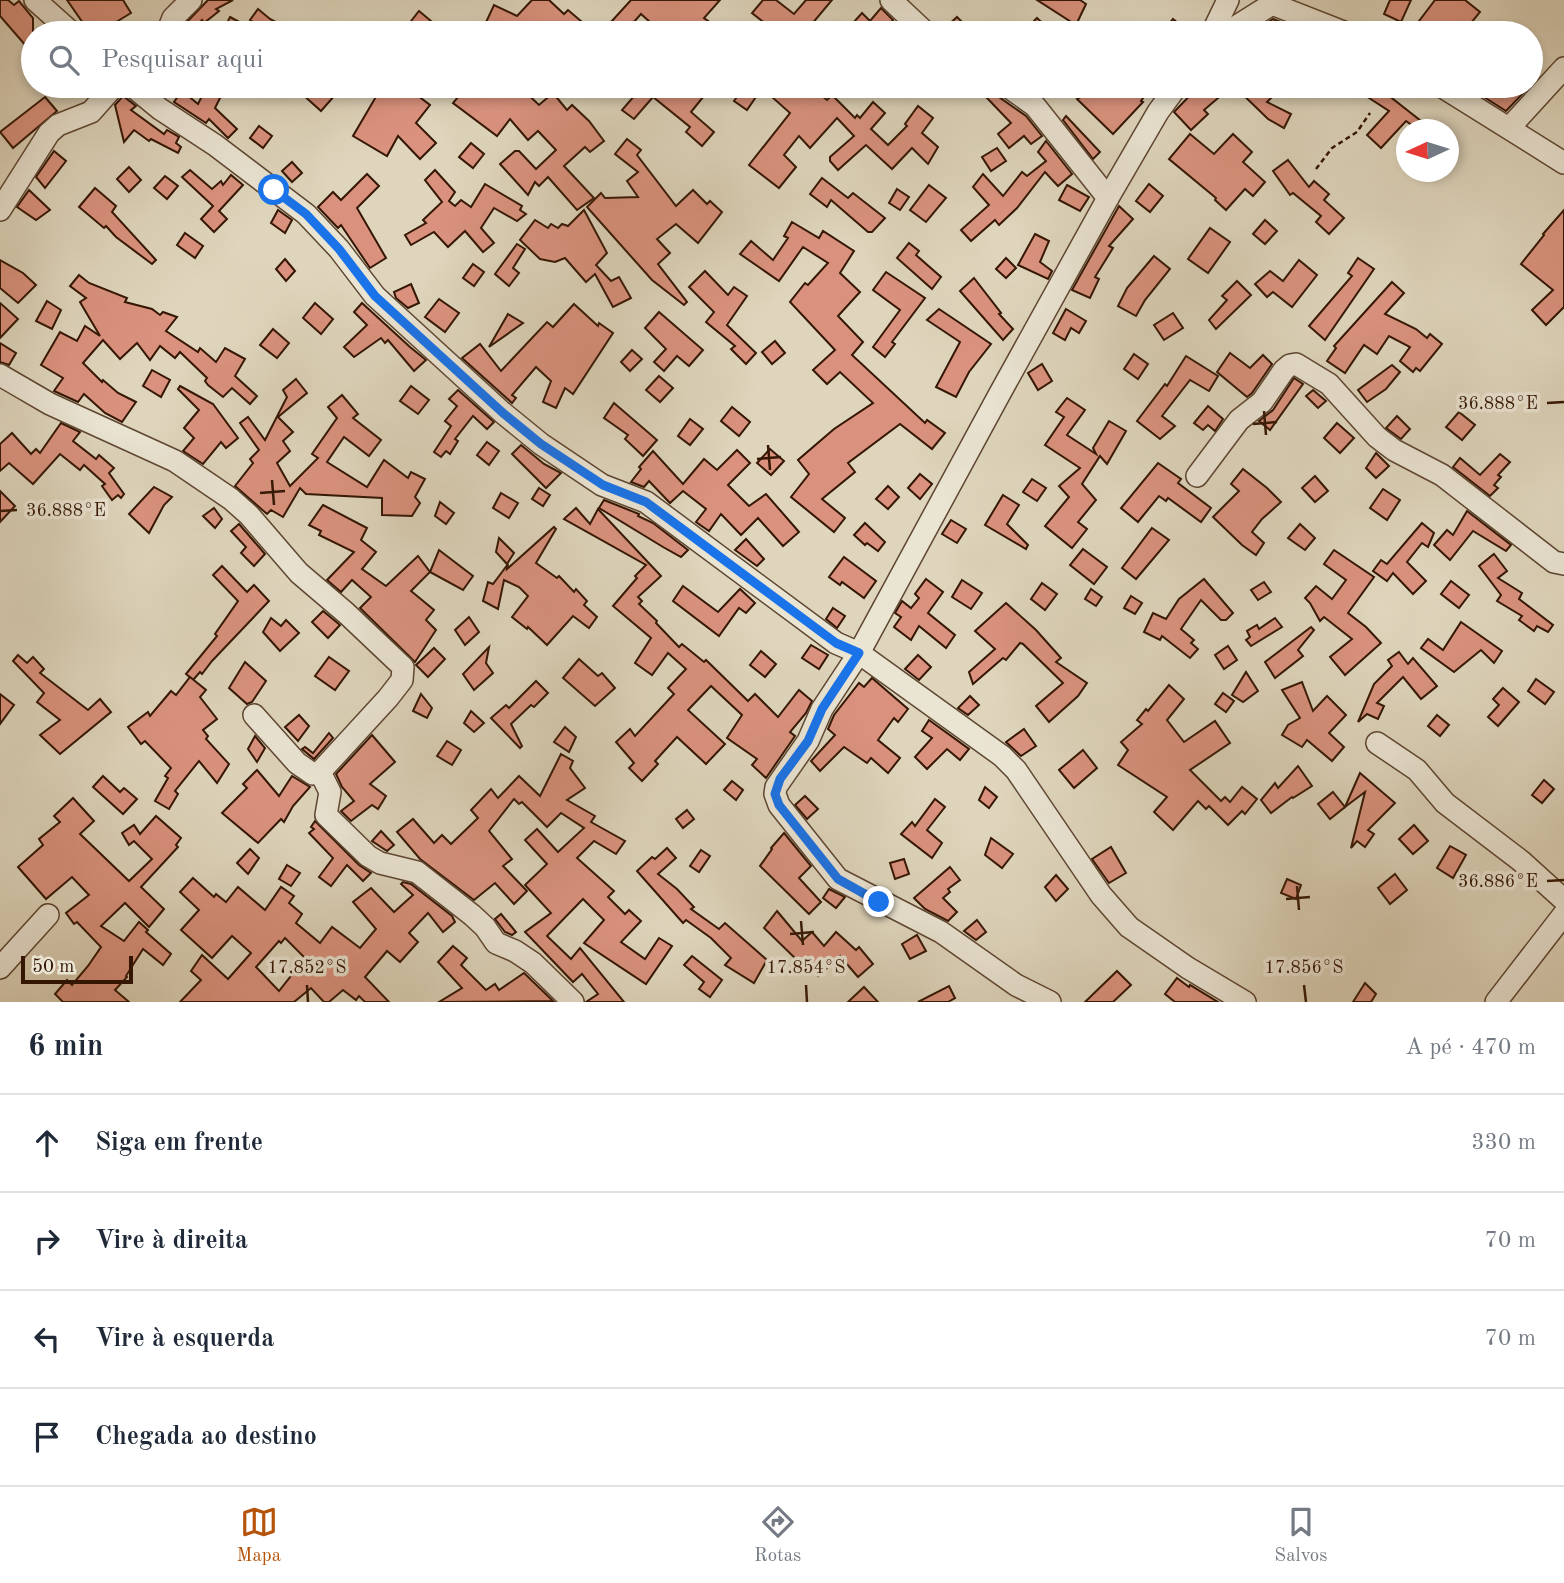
<!DOCTYPE html>
<html lang="pt">
<meta charset="utf-8">
<style>
body{margin:0;font-family:"Old Standard TT",serif;background:#f6f6f7;color:#1f2937}
.compass{position:absolute;left:1396px;top:119px;width:63px;height:63px;border-radius:50%;background:#fff;box-shadow:0 4px 10px #0003;rotate:266deg}
.scale{position:absolute;left:21px;bottom:18px;width:112px;box-sizing:border-box;padding-left:7px;border:4px solid #341603;border-top:0;font-size:19px;line-height:24px;white-space:nowrap;color:#341603;-webkit-text-stroke:5px #eae4d3;paint-order:stroke}
.stop{position:absolute;width:21px;height:21px;margin:-16px;border:5px solid #1a73e8;border-radius:50%;background:#fff}
.stop.end{background:#1a73e8;border-color:#fff;box-shadow:0 2px 7px #0008}
.list{margin:0;padding:0;list-style:none}
h2{display:flex;justify-content:space-between;align-items:center;height:91px;margin:0;padding:0 28px;font-size:30px}
h2 small{font-size:23px;font-weight:400;color:#747a83}
.list li{display:grid;grid-template-columns:46px 1fr auto;gap:21px;align-items:center;box-sizing:border-box;height:98px;padding:0 28px;border-top:2px solid #e0e1e3}
.list b{display:block;font-size:26px;white-space:nowrap}
.list em{font-size:23px;font-style:normal;color:#747a83}
.icon{flex:none;width:38px;height:38px;fill:none;stroke:currentColor;stroke-width:2;stroke-linecap:round;stroke-linejoin:round}
.map{position:relative;flex:none;width:1564px;height:1002px;overflow:hidden}
.search{position:absolute;background:#fff;box-shadow:0 4px 10px #0003;left:21px;right:21px;top:21px;height:77px;display:flex;align-items:center;gap:18px;box-sizing:border-box;padding:0 24px;border-radius:38px;color:#747a83;font-size:26px}
.sheet{height:483px;background:#fff}
nav{display:flex;justify-content:space-around;align-items:center;box-sizing:border-box;height:98px;border-top:2px solid #e0e1e3;background:#fff;font-size:19px;color:#747a83}
nav a{display:grid;justify-items:center;gap:4px}
nav .on{color:#b45309}
.map>svg:first-child{display:block}
.building{fill:#da927e;stroke:#341603;stroke-width:2;fill-rule:evenodd}
.lines{fill:none;stroke-linecap:round;stroke-linejoin:round}
.minor-casing{stroke:#5e4631;stroke-width:24}
.path{stroke:#341603;stroke-width:2.5;stroke-dasharray:5 3.5;stroke-linecap:butt}
.minor{stroke:#eae4d3;stroke-width:21}
.route{stroke:#1a73e8;stroke-width:9}
.ticks{fill:none;stroke:#341603;stroke-width:2.5}
.ticks-label{font-size:18px;text-anchor:middle;fill:#341603;stroke:#eae4d3;stroke-width:7;stroke-linejoin:round;paint-order:stroke}
</style>
<div class="map">
<svg width="1564" height="1002" viewBox="0 0 1564 1002">
<rect width="100%" height="100%" fill="#ded5bc"/>
<filter id="stains"><feTurbulence type="fractalNoise" baseFrequency=".00286" numOctaves="4"/><feColorMatrix values="0 0 0 0 .2 0 0 0 0 .09 0 0 0 0 .02 0 0 0 .5 -.17"/></filter>
<radialGradient id="worn" r=".72"><stop offset=".6" stop-color="#630" stop-opacity="0"/><stop offset="1" stop-color="#630" stop-opacity=".3"/></radialGradient>
<g class="building">
<path d="M0,0H8L14,5L19,1L33,18V54L0,16Z"/>
<path d="M67,0H123L131,13L98,33H90Z"/>
<path d="M208,0H233L216,9L219,11L204,23L202,20L191,33H181L184,25Z"/>
<path d="M532,0H549L564,14L568,10L595,33H547L536,23L527,33H517L513,29L508,33H481L494,5L517,16Z"/>
<path d="M631,0H720L704,18L725,33H662L641,14L624,33H601Z"/>
<path d="M763,0H776L794,14L806,0H832L811,25L820,33H766L771,28L752,13Z"/>
<path d="M1037,0H1080L1086,4L1076,25Z"/>
<path d="M1390,0H1411L1401,22L1384,14Z"/>
<path d="M1435,0H1465L1480,12L1463,33H1410Z"/>
<path d="M881,8L893,20L882,33H844L862,13L870,21Z"/>
<path d="M258,9L270,19L296,33H269L250,20Z"/>
<path d="M419,11L431,21L429,23L450,33H418L408,25Z"/>
<path d="M230,17L243,24L238,33H222Z"/>
<path d="M957,17L973,33H952L946,27Z"/>
<path d="M1037,18L1053,33H1022Z"/>
<path d="M1173,19L1190,33H1162Z"/>
<path d="M1273,19L1304,31L1303,33L1277,31L1264,25Z"/>
<path d="M207,86H226L215,108L237,129L228,138L209,119L206,123L174,102L182,91L198,104Z"/>
<path d="M309,86H343L321,111L302,94Z"/>
<path d="M367,86H405L430,105L416,123L436,143L420,159L398,136L387,156L353,136L377,95Z"/>
<path d="M467,86H519L539,105L553,93L567,110L572,105L589,121L604,141L590,152L585,147L564,166L594,198L577,210L548,177L539,186L535,182L528,195L500,164L515,151H519L536,169L556,150L538,131L528,140L510,119L497,136L453,103Z"/>
<path d="M626,86H712L691,112L714,132L702,146L686,132L690,127L653,97L634,119L622,110L635,95Z"/>
<path d="M745,86H810L827,100L832,95L855,118L857,115L860,118L873,102L885,113L871,129L888,145L907,126L905,124L918,106L933,118L922,133L938,147L928,164L912,148L892,169L866,145L838,170L830,161V157L854,136L837,118L810,148L799,136L784,155L796,167L779,188L749,165L790,113L762,88L747,110L734,101Z"/>
<path d="M1068,86H1152L1141,101L1143,102L1113,134L1077,99L1079,98Z"/>
<path d="M1199,86H1218L1224,93L1204,110L1208,114L1191,130L1174,112Z"/>
<path d="M1234,86H1260L1272,97L1267,102L1291,114L1284,128L1268,119Z"/>
<path d="M1372,86H1393L1388,95L1421,121L1416,128L1406,121L1381,148L1367,135L1389,111L1366,96Z"/>
<path d="M1491,86H1530L1506,111L1484,97Z"/>
<path d="M994,88L999,97L1026,116L1042,136L1031,144L1024,136L1009,148L998,134L1011,123L986,97Z"/>
<path d="M123,96L136,106L131,110L164,134L167,130L179,137L176,143L181,147L178,153L151,139L149,141L134,130L124,142L115,105Z"/>
<path d="M45,97L57,111L13,148L0,132Z"/>
<path d="M1066,116L1100,152L1093,159L1063,120Z"/>
<path d="M259,126L272,136L263,148L250,138Z"/>
<path d="M1190,134L1214,154L1233,134L1252,152L1243,162L1265,182L1253,196L1245,189L1226,210L1215,200L1216,198L1169,159Z"/>
<path d="M627,139L641,150L637,155L676,206L693,190L707,204L710,201L722,212L698,243L676,224L657,239L670,253L658,264L687,302L684,305L652,280L587,207L601,193L605,198L638,197L627,181L638,172L615,154Z"/>
<path d="M1046,141L1072,174L1058,186L1045,172L1017,208L999,225L995,220L971,241L961,230L989,205L973,187L983,174L1003,196L1022,172L1027,176L1046,161L1038,152Z"/>
<path d="M471,143L484,154L473,168L459,157Z"/>
<path d="M997,148L1006,161L991,171L982,157Z"/>
<path d="M54,151L66,161L45,188L36,177Z"/>
<path d="M1288,160L1309,187L1314,181L1329,194L1324,200L1344,218L1329,234L1316,222L1321,216L1293,193L1290,195L1273,171Z"/>
<path d="M292,162L302,173L292,182L282,171Z"/>
<path d="M129,167L141,180L129,192L117,179Z"/>
<path d="M190,170L212,189L221,181L223,185L231,175L243,185L219,211L227,219L214,232L201,219L213,206L182,177Z"/>
<path d="M435,170L455,192L449,201L455,206L461,200L471,207L485,184L522,206L520,210L526,214L517,221L494,208L481,228L494,243L483,252L465,231L448,247L434,232L411,245L405,235L426,223L423,220L442,202L425,180Z"/>
<path d="M367,174L379,186L357,208L386,258L370,268L341,225L338,228L318,207L333,192L341,200Z"/>
<path d="M165,176L178,186L167,199L154,188Z"/>
<path d="M822,178L848,198L853,193L885,218L872,232H868L831,200L827,207L810,194Z"/>
<path d="M1149,184L1163,196L1150,212L1136,201Z"/>
<path d="M929,185L946,198L926,222L910,210Z"/>
<path d="M1067,185L1089,197L1080,211L1059,200Z"/>
<path d="M95,188L116,206L112,212L156,260L152,264L116,237L106,226L104,228L79,207Z"/>
<path d="M897,189L909,197L900,210L889,203Z"/>
<path d="M29,190L50,210L36,220L17,207Z"/>
<path d="M1119,206L1133,219L1109,246L1113,248L1095,277L1099,279L1090,298L1072,290Z"/>
<path d="M278,210L292,220L285,233L271,223Z"/>
<path d="M584,210L607,253L596,265L611,281L619,277L631,298L613,307L595,274L586,282L565,258L555,262L540,259L520,240L535,220L548,228L551,224L558,228L562,224L568,226Z"/>
<path d="M1564,210V307L1546,325L1532,310L1553,290L1521,264L1544,235L1543,234Z"/>
<path d="M1265,220L1277,231L1265,244L1253,234Z"/>
<path d="M792,222L819,238L823,231L854,251L840,273L860,292L838,316L863,342L852,355L925,423L927,420L945,433L932,449L900,424L848,463L855,472L822,499L845,518L834,532L791,497L809,474L798,460L834,429L873,403L840,372L827,384L813,370L835,350L790,302L805,283L808,285L828,263L803,247L779,281L740,254L751,241L773,260L788,238L784,236Z"/>
<path d="M1210,228L1230,242L1208,273L1188,259Z"/>
<path d="M185,233L203,246L195,258L177,245Z"/>
<path d="M1035,234L1049,241L1040,262L1052,271L1048,279L1018,265Z"/>
<path d="M909,243L919,251L916,255L941,277L932,289L897,258Z"/>
<path d="M517,244L525,249L513,268L519,273L509,286L495,274Z"/>
<path d="M1154,256L1170,269L1145,300L1136,316L1118,306L1127,288Z"/>
<path d="M1006,258L1016,268L1006,278L996,269Z"/>
<path d="M1358,258L1374,269L1325,340L1309,326L1352,276L1348,273Z"/>
<path d="M285,259L295,271L286,281L276,269Z"/>
<path d="M0,260L23,273L36,285L18,303L0,288Z"/>
<path d="M1299,260L1317,275L1292,307L1273,292L1267,297L1255,284L1270,271L1283,281Z"/>
<path d="M473,264L484,272L474,286L463,278Z"/>
<path d="M705,271L728,295L734,287L747,296L727,325L756,353L746,364L731,349L735,346L706,322L714,312L689,287Z"/>
<path d="M886,272L925,298L892,342L895,344L885,357L873,347L900,310L873,290Z"/>
<path d="M79,275L89,283L127,298L125,302L152,309L160,315L163,312L177,317L166,331L198,352L200,348L216,362L225,348L245,359L235,376L257,396L250,404L232,388L223,397L208,385L205,381L207,378L180,352L175,358L160,346L150,360L137,343L120,359L103,340L83,363L102,382L103,380L118,393L136,402L122,422L105,413L84,394L78,402L54,391L63,378L41,365L60,332L77,341L85,326L100,336L80,302L86,298L70,286Z"/>
<path d="M974,278L1001,313L999,314L1013,329L1003,340L960,291Z"/>
<path d="M1237,281L1251,295L1216,329L1209,320L1227,300L1222,296Z"/>
<path d="M1392,282L1404,293L1385,314L1416,329L1427,338L1430,334L1442,344L1420,371L1416,368L1413,372L1400,361L1410,347L1389,336L1377,354L1364,345L1345,373L1327,361L1336,348L1334,346Z"/>
<path d="M411,284L419,303L408,308L396,298L394,292Z"/>
<path d="M439,299L459,313L445,332L425,317Z"/>
<path d="M47,301L61,310L52,329L36,321Z"/>
<path d="M0,303L18,319L0,338Z"/>
<path d="M315,303L333,319L321,334L303,318Z"/>
<path d="M362,303L410,347L426,360L414,371L388,340L385,343L381,338L354,357L344,347L367,325L354,312Z"/>
<path d="M574,304L598,326L599,323L613,333L573,394L565,388L556,408L543,402L551,381L536,367L512,395L516,398L512,403L462,358L480,344L501,371L547,322L553,327Z"/>
<path d="M939,309L991,344L969,372L956,397L936,387L960,342L927,320Z"/>
<path d="M1066,309L1086,321L1079,333L1071,328L1065,340L1053,333Z"/>
<path d="M659,312L703,350L689,366L677,356L664,371L654,362L666,349L645,328Z"/>
<path d="M1173,313L1183,328L1164,340L1154,325Z"/>
<path d="M508,314L523,323L489,347Z"/>
<path d="M273,329L289,343L277,358L260,345Z"/>
<path d="M775,341L785,353L772,364L762,352Z"/>
<path d="M0,343L16,353L9,365L0,362Z"/>
<path d="M632,350L642,359L630,371L621,362Z"/>
<path d="M1230,353L1250,368L1263,355L1272,364L1252,393L1247,397L1217,372Z"/>
<path d="M1134,354L1148,364L1138,379L1124,369Z"/>
<path d="M1186,356L1218,376L1209,391L1190,380L1162,416L1175,426L1160,439L1137,421L1165,384L1167,386Z"/>
<path d="M1042,364L1052,381L1038,390L1028,373Z"/>
<path d="M1392,365L1400,372L1386,389L1367,402L1358,390Z"/>
<path d="M152,370L170,380L161,397L143,386Z"/>
<path d="M659,376L673,388L660,402L646,390Z"/>
<path d="M1294,378L1303,384L1270,430L1259,421L1273,410Z"/>
<path d="M296,379L307,393L278,417L293,432L283,441L290,451L277,463L290,486L318,458L312,454L337,418L328,407L342,395L358,414L353,418L381,440L369,456L344,437L327,462L367,487L384,460L408,478L411,472L425,479L415,497L420,503L412,516L382,515V498L306,494L300,488L283,517L271,510L267,514L235,486L253,463L250,459L259,450L240,423L248,417L265,440L287,397L283,390Z"/>
<path d="M180,386L213,404L238,438L226,448L221,442L203,464L183,451L194,438L184,428L199,410L178,389Z"/>
<path d="M411,386L429,400L418,414L400,401Z"/>
<path d="M458,390L494,422L487,429L473,416L455,439L458,441L450,454L446,451L441,457L434,452L451,426L445,421L457,406L449,399Z"/>
<path d="M1313,390L1326,401L1318,408L1306,396Z"/>
<path d="M1067,398L1085,410L1067,435L1096,454L1093,448L1109,421L1126,431L1107,464L1100,456L1082,484L1096,500L1078,522L1087,529L1072,548L1045,526L1069,497L1059,486L1080,468L1045,445L1064,417L1056,412Z"/>
<path d="M614,403L657,440L643,456L625,439L628,435L604,418Z"/>
<path d="M1208,406L1223,419L1215,431L1208,425L1203,430L1194,423Z"/>
<path d="M732,407L750,422L739,436L721,421Z"/>
<path d="M1459,412L1475,425L1462,440L1446,427Z"/>
<path d="M1397,416L1410,429L1401,439L1386,428Z"/>
<path d="M690,419L703,429L690,445L678,436Z"/>
<path d="M61,423L80,432L73,441L96,459L99,455L114,468L109,473L124,494L121,498L118,495L112,500L102,486L105,484L84,465L80,470L60,454L33,484L9,463L0,471V444L12,433L31,454L36,449L40,453Z"/>
<path d="M1337,423L1354,438L1340,453L1324,438Z"/>
<path d="M487,442L499,451L489,465L477,455Z"/>
<path d="M521,445L544,464L561,473L546,488L512,454Z"/>
<path d="M770,449L784,461L771,475L757,463Z"/>
<path d="M737,450L750,463L728,485L749,506L766,494L799,532L783,546L758,518L741,535L721,514L709,531L696,522L706,509L683,491L670,503L649,481L644,487L631,482L641,469L639,467L653,451L683,484L704,459L717,470Z"/>
<path d="M1376,453L1389,466L1376,478L1366,468Z"/>
<path d="M1500,454L1510,462L1498,475L1501,477L1494,485L1498,488L1490,496L1453,467L1460,458L1480,475Z"/>
<path d="M1158,463L1181,479L1178,483L1211,508L1201,522L1168,498L1166,501L1159,496L1138,522L1121,508Z"/>
<path d="M1243,469L1267,488L1281,502L1262,519L1252,532L1264,543L1256,555L1242,545L1213,517L1239,491L1231,484Z"/>
<path d="M920,474L932,484L920,499L908,488Z"/>
<path d="M1315,476L1328,491L1315,502L1302,488Z"/>
<path d="M1032,479L1046,488L1037,501L1023,492Z"/>
<path d="M888,486L899,497L888,509L876,499Z"/>
<path d="M154,487L172,497L164,505L149,533L129,514Z"/>
<path d="M539,488L550,495L543,506L532,499Z"/>
<path d="M1383,489L1400,500L1387,520L1370,508Z"/>
<path d="M0,491L15,506L0,522Z"/>
<path d="M501,493L518,503L509,518L493,508Z"/>
<path d="M1003,495L1019,505L1007,524L1028,545L1026,549L985,525Z"/>
<path d="M604,500L639,514L638,516L653,523L688,550L681,557L663,547L599,508Z"/>
<path d="M440,502L454,513L446,524L435,516Z"/>
<path d="M323,505L367,528L361,540L376,552L362,569L386,586L418,556L430,572L411,591L434,610L426,620L436,630L415,662L360,608L371,597L352,580L341,592L327,580L354,552L319,535L321,531L309,525Z"/>
<path d="M214,508L222,519L215,528L203,516Z"/>
<path d="M576,508L590,524L598,509L661,576L638,597L642,601L639,604L657,621L656,623L679,647L682,644L704,662L706,660L748,701L755,694L778,717L799,690L812,701L806,713L790,732L795,736L766,778L752,765L757,759L727,738L742,715L711,686L688,710L725,744L706,764L677,737L655,761L658,764L642,781L629,768L634,763L616,742L630,729L635,736L674,694L668,688L686,669L668,653L652,675L635,663L651,638L613,606L637,578L635,576L646,565L564,519Z"/>
<path d="M1467,511L1511,545L1506,551L1473,531L1450,560L1434,545L1447,530L1453,535Z"/>
<path d="M951,520L966,529L957,543L942,534Z"/>
<path d="M865,523L885,542L878,551L867,543L865,545L854,535Z"/>
<path d="M1422,523L1434,533L1428,547L1422,543L1407,562L1426,581L1413,594L1393,573L1387,581L1373,571L1381,560L1387,564Z"/>
<path d="M239,524L265,554L254,566L241,553L246,547L231,531Z"/>
<path d="M1300,524L1315,538L1305,550L1288,538Z"/>
<path d="M554,527L556,529L536,563L557,578L559,576L574,592L576,589L587,601L584,605L597,617L589,628L573,616L547,645L528,627L527,629L512,617L528,596L519,587L504,580L498,609L483,601L488,582L493,584L508,564L507,569Z"/>
<path d="M1152,528L1169,540L1136,579L1122,568Z"/>
<path d="M499,538L514,553L507,564L496,552Z"/>
<path d="M746,539L764,559L757,566L735,550Z"/>
<path d="M1083,549L1107,567L1094,584L1070,565Z"/>
<path d="M439,550L473,576L463,590L430,572Z"/>
<path d="M1334,550L1374,577L1348,613L1366,627L1381,643L1345,675L1330,657L1352,639L1324,617L1320,621L1310,603L1305,598L1316,586L1332,599L1346,580L1324,564Z"/>
<path d="M1494,554L1507,571L1498,578L1522,593L1519,599L1553,625L1548,632L1537,626L1534,631L1519,620L1522,616L1497,601L1501,595L1479,566Z"/>
<path d="M844,557L876,581L864,598L842,582L840,585L829,577Z"/>
<path d="M222,566L247,592L254,585L269,601L212,661L202,674L200,672L193,680L186,674L217,636L215,634L238,601L213,575Z"/>
<path d="M926,579L943,592L928,613L955,635L946,648L919,626L911,640L894,627L901,617L895,613L902,601L911,608L919,598L915,594Z"/>
<path d="M1204,579L1233,613L1226,620H1221L1201,600L1181,629L1194,640L1191,643L1198,649L1190,658L1162,636L1160,640L1144,632L1153,613L1166,619L1179,599Z"/>
<path d="M962,580L982,593L971,609L952,597Z"/>
<path d="M1451,581L1469,595L1459,608L1441,594Z"/>
<path d="M1264,582L1271,592L1258,600L1251,590Z"/>
<path d="M1042,583L1057,594L1045,610L1031,599Z"/>
<path d="M683,586L718,612L740,589L755,603L746,613L739,608L719,636L673,601Z"/>
<path d="M1091,589L1102,597L1096,606L1085,599Z"/>
<path d="M1131,596L1142,603L1135,614L1124,608Z"/>
<path d="M1006,603L1036,630L1061,658L1056,662L1087,683L1078,696L1049,722L1036,706L1063,683L1023,644L1020,643L1006,660L1003,658L973,684L969,672L995,649L975,631Z"/>
<path d="M833,608L845,616L837,628L826,619Z"/>
<path d="M323,611L340,625L328,638L312,622Z"/>
<path d="M469,617L479,632L465,645L455,630Z"/>
<path d="M271,618L281,626L286,620L299,633L280,651L263,632Z"/>
<path d="M1275,618L1282,627L1251,646L1246,640L1250,637L1247,631L1257,625L1259,629Z"/>
<path d="M1461,622L1502,651L1494,663L1481,650L1454,672L1421,648L1428,639L1443,650Z"/>
<path d="M1311,627L1314,630L1298,650L1303,656L1275,678L1265,662Z"/>
<path d="M811,645L828,655L819,669L802,658Z"/>
<path d="M1228,646L1237,660L1224,669L1215,655Z"/>
<path d="M489,647L486,663L493,673L474,690L463,674Z"/>
<path d="M434,648L445,659L428,677L416,665Z"/>
<path d="M761,651L776,664L765,677L750,665Z"/>
<path d="M1399,652L1408,664L1413,658L1437,686L1421,699L1403,677L1377,703L1384,706L1378,719L1367,714L1358,722L1374,684L1392,666L1388,660Z"/>
<path d="M18,655L27,663L33,657L44,669L40,673L88,710L100,699L111,712L60,754L40,735L60,720L37,702L44,693L13,661Z"/>
<path d="M918,655L931,667L919,680L905,669Z"/>
<path d="M329,657L349,671L335,690L315,676Z"/>
<path d="M579,659L598,676L602,673L615,688L595,706L563,678Z"/>
<path d="M245,662L266,681L252,702L247,704L229,688Z"/>
<path d="M1246,672L1258,691L1243,702L1232,695Z"/>
<path d="M190,677L206,690L200,697L217,719L203,730L208,736L206,739L229,764L217,783L199,761L175,791L178,794L169,809L155,801L168,778L165,776L171,768L145,741L141,744L128,727L148,712L150,716L171,691L176,695Z"/>
<path d="M872,678L908,709L898,722L894,718L878,740L900,758L888,773L871,758L867,763L844,747L820,771L811,761L835,735L828,729L834,715L859,683L864,687Z"/>
<path d="M1536,679L1554,692L1545,704L1528,691Z"/>
<path d="M536,681L548,693L534,707L531,705L511,724L522,746L520,748L491,718L506,705L509,708Z"/>
<path d="M1302,682L1313,711L1327,696L1346,715L1329,733L1344,747L1332,761L1307,740L1302,747L1282,735L1288,725L1300,718L1282,690Z"/>
<path d="M1169,685L1184,699L1167,720L1184,742L1215,721L1230,743L1190,770L1221,801L1225,797L1230,802L1242,787L1257,799L1245,814L1242,811L1228,825L1209,806L1206,809L1198,801L1173,830L1154,812L1167,797L1118,765L1128,750L1121,742L1142,724L1137,720L1146,709L1148,711Z"/>
<path d="M1503,688L1519,702L1498,726L1488,717L1499,705L1493,699Z"/>
<path d="M1223,693L1234,701L1226,712L1215,704Z"/>
<path d="M0,694L14,705L0,724Z"/>
<path d="M421,694L432,708L427,718L413,711Z"/>
<path d="M970,696L979,705L968,715L958,708Z"/>
<path d="M471,711L484,723L474,732L464,723Z"/>
<path d="M299,715L309,726L298,741L285,727Z"/>
<path d="M1437,715L1449,725L1440,736L1428,726Z"/>
<path d="M929,720L969,749L960,760L947,749L927,769L915,757L932,738L922,731Z"/>
<path d="M565,727L576,737L569,752L554,742Z"/>
<path d="M1024,729L1036,746L1021,756L1006,742Z"/>
<path d="M329,733L333,738L314,759L302,749L305,747L313,753Z"/>
<path d="M372,735L395,762L370,784L386,796L378,809L372,805L351,821L341,811L354,801L342,787L336,774Z"/>
<path d="M255,736L265,748L257,762L248,749Z"/>
<path d="M447,741L461,750L452,765L437,756Z"/>
<path d="M1083,750L1097,768L1074,788L1059,770Z"/>
<path d="M561,754L573,761L570,768L585,788L567,800L595,816L591,822L625,841L616,854L594,841L577,858L614,891L608,897L625,914L629,910L641,921L621,942L645,959L659,938L672,946L646,984L584,943L604,920L583,899L547,936L571,959L580,948L624,1002H586L598,994L582,974L573,982L525,932L551,913L525,885L547,864L525,840L537,829L558,852L584,828L561,813L547,827L522,802L519,804L514,799L489,831L512,859L503,866L527,891L514,904L495,883L474,900L420,859L397,832L413,819L434,843L442,835L451,844L478,818L471,810L491,789L498,798L519,776L540,796Z"/>
<path d="M1298,766L1312,786L1293,798L1292,797L1271,813L1261,800L1275,783L1278,788Z"/>
<path d="M257,770L279,796L292,776L310,787L293,806L284,822L281,819L258,843L222,813L247,788L243,784Z"/>
<path d="M1360,773L1395,803L1368,830L1374,834L1365,847L1357,841L1351,848L1365,792L1345,807Z"/>
<path d="M103,776L120,792L124,788L137,799L123,814L93,787Z"/>
<path d="M1544,780L1554,789L1542,803L1532,795Z"/>
<path d="M732,781L743,790L736,800L724,790Z"/>
<path d="M985,787L997,797L989,808L979,800Z"/>
<path d="M1333,792L1345,807L1330,819L1318,804Z"/>
<path d="M805,796L818,809L807,819L795,805Z"/>
<path d="M73,798L94,821L80,834L129,881L152,859L134,841L129,845L122,833L134,825L140,834L156,816L181,838L176,845L178,847L141,887L164,909L149,927L125,903L101,926L124,941L139,922L148,930L146,932L171,954L163,965L143,949L126,976L127,977L115,990L129,1002H63L55,994L67,980L72,985L88,966L101,947L77,922L74,924L66,913L89,895L72,877L46,899L18,867L43,845L39,839L60,822L54,816Z"/>
<path d="M935,799L945,807L927,830L942,843L932,858L901,834L912,822L915,826Z"/>
<path d="M687,810L694,819L683,828L676,819Z"/>
<path d="M315,821L359,865L371,873L363,881L347,865L331,886L319,877L333,858L309,833L314,829L311,827Z"/>
<path d="M1414,825L1428,841L1413,854L1399,839Z"/>
<path d="M381,831L394,845L387,851L372,841Z"/>
<path d="M784,833L811,866L799,878L821,902L809,914L760,866L772,849L771,848Z"/>
<path d="M991,838L1013,854L1002,868L985,855Z"/>
<path d="M1450,846L1466,855L1453,878L1437,868Z"/>
<path d="M1111,847L1126,873L1109,883L1092,859Z"/>
<path d="M667,848L676,858L658,874L677,889L694,907L691,909L719,929L725,923L767,960L754,983L725,965L731,958L711,938L686,920L683,923L637,871L652,857L655,859Z"/>
<path d="M250,849L259,858L248,874L237,863Z"/>
<path d="M701,850L710,856L699,872L690,866Z"/>
<path d="M904,859L909,874L895,879L890,863Z"/>
<path d="M287,865L300,873L291,886L279,879Z"/>
<path d="M950,867L960,880L948,889L950,892L943,898L957,912L948,921L925,909L914,898Z"/>
<path d="M1395,874L1407,890L1390,904L1378,888Z"/>
<path d="M1056,875L1068,889L1056,901L1045,887Z"/>
<path d="M193,878L214,897L216,894L226,902L238,887L265,910L281,887L294,896L289,903L302,914L296,923L320,943L332,927L360,948L376,929L353,902L371,888L394,912L413,895L401,884L403,882L411,884L452,916L455,922L443,932L428,913L409,933L418,942L400,962L387,951L365,977L389,1002H365L359,996L356,1000L343,990L329,1002H324L311,988L294,1002H180L201,980L191,971L202,955L228,979L251,953L232,936L212,958L181,930L199,910L180,892ZM285,938L305,958L279,991L256,967L279,941L281,943Z"/>
<path d="M1287,879L1301,885L1296,899L1281,893Z"/>
<path d="M829,889L845,897L836,908L823,898Z"/>
<path d="M777,911L802,941L812,932L824,946L836,932L856,950L859,947L873,964L858,977L840,956L818,976L802,960L799,962L764,928Z"/>
<path d="M501,914L516,932L512,935L505,932L495,919Z"/>
<path d="M977,920L986,932L976,940L964,931Z"/>
<path d="M917,935L926,951L910,959L902,944Z"/>
<path d="M453,946L467,958L461,965L486,990L495,984L499,990L524,973L553,1001L439,1002L462,988L438,962Z"/>
<path d="M692,956L722,980L710,997L699,989L704,982L684,965Z"/>
<path d="M1117,971L1131,985L1113,1002H1085Z"/>
<path d="M1177,978L1189,987L1190,985L1218,1002H1175L1165,994Z"/>
<path d="M1365,983L1376,994L1371,1002H1353Z"/>
<path d="M949,986L955,998L948,1002H918Z"/>
<path d="M864,987L878,1002H848Z"/>
</g>
<g class="lines">
<defs>
<g id="minor">
<path d="M35,0L72,33"/>
<path d="M891,0L926,33"/>
<path d="M167,33L173,18L191,0"/>
<path d="M1212,33L1228,0"/>
<path d="M1226,33L1272,4L1346,33"/>
<path d="M132,86L160,109L215,145L306,214L339,249L375,296L503,413L541,444L602,485L646,502L836,643L859,653L1002,756L1016,770L1101,895L1129,927L1188,968L1245,1002"/>
<path d="M1007,86L1035,106L1108,198"/>
<path d="M1441,86L1564,163"/>
<path d="M1509,128L1564,68"/>
<path d="M0,210L49,133L58,125L91,112L114,86"/>
<path d="M0,375L50,404L175,461L231,499L249,515L299,573L346,613L403,667L402,680L388,698L320,772L313,774L297,763L254,715"/>
<path d="M1197,476L1239,420L1262,402L1284,370L1290,365L1296,364L1329,384L1377,437L1394,450L1442,475L1554,562L1564,564"/>
<path d="M1377,743L1417,770L1445,803L1521,861L1564,900"/>
<path d="M320,772L330,792L326,815L368,856L380,863L417,872L472,915L485,927L496,943L515,951L533,963L573,1002"/>
<path d="M0,968L48,915"/>
<path d="M1050,1002L1016,985L941,932L838,879L779,805L775,794L776,787L808,741L822,709L859,653L999,395L1108,198L1158,112L1177,86"/>
<path d="M1496,1002L1564,914"/>
</g>
</defs>
<use href="#minor" class="minor-casing"/>
<path class="path" d="M1316,169L1332,148L1357,132L1370,113"/>
<use href="#minor" class="minor"/>
</g>
<g class="lines">
<path class="route" d="M274,190L306,214L339,249L375,296L503,413L541,444L603,485L646,502L836,643L859,653L822,709L808,741L780,779L775,794L779,805L838,879L879,902"/>
</g>
<path class="ticks" d="M1547,403L1564,402M1264,411L1266,435M1253,424L1277,422M768,445L770,470M757,459L781,457M272,480L274,505M260,493L285,491M0,511L17,510M1547,881L1564,880M1297,886L1299,910M1286,899L1310,897M801,921L803,945M790,934L814,932M307,985L308,1002M806,985L807,1002M1304,985L1306,1002"/>
<g class="ticks-label">
<text x="1498" y="409">36.888°E</text>
<text x="66" y="516">36.888°E</text>
<text x="1498" y="887">36.886°E</text>
<text x="307" y="973">17.852°S</text>
<text x="806" y="973">17.854°S</text>
<text x="1304" y="973">17.856°S</text>
</g>
<rect width="100%" height="100%" filter="url(#stains)"/>
<rect width="100%" height="100%" fill="url(#worn)"/>
</svg>
<svg class="compass" viewBox="-18 -18 36 36"><path d="M0-13l5 13h-10z" fill="#e53935"/><path d="M0 13l5-13h-10z" fill="#747a83"/></svg>
<div class="scale">50 m</div>
<div class="stop" style="left:274px;top:190px"></div>
<div class="stop end" style="left:879px;top:902px"></div>
<div class="search"><svg class="icon" aria-label="search" viewBox="0 0 24 24"><circle cx="10" cy="10" r="6"/><path d="M15 15l6 6"/></svg>Pesquisar aqui</div>
</div>
<section class="sheet">
<h2>6 min<small>A pé · 470 m</small></h2>
<ul class="list">
<li><svg class="icon" aria-label="ahead" viewBox="0 0 24 24"><path d="M12 20V5M6 11l6-6 6 6"/></svg><div><b>Siga em frente</b></div><em>330 m</em></li>
<li><svg class="icon" aria-label="right" viewBox="0 0 24 24"><path d="M7 20v-9h11M14 6l5 5-5 5"/></svg><div><b>Vire à direita</b></div><em>70 m</em></li>
<li><svg class="icon" aria-label="left" viewBox="0 0 24 24"><path d="M17 20v-9H6M10 6l-5 5 5 5"/></svg><div><b>Vire à esquerda</b></div><em>70 m</em></li>
<li><svg class="icon" aria-label="arrive" viewBox="0 0 24 24"><path d="M6 21V4h12l-3 4 3 4H6"/></svg><div><b>Chegada ao destino</b></div></li>
</ul>
</section>
<nav>
<a class="on"><svg class="icon" aria-label="map" viewBox="0 0 24 24"><path d="M3 6l6-2 6 2 6-2v14l-6 2-6-2-6 2zM9 4v14M15 6v14"/></svg>Mapa</a>
<a><svg class="icon" aria-label="directions" viewBox="0 0 24 24"><path d="M12 3l9 9-9 9-9-9zM9 14v-3h6M13 9l2 2-2 2"/></svg>Rotas</a>
<a><svg class="icon" aria-label="saved" viewBox="0 0 24 24"><path d="M7 4h10v16l-5-4-5 4z"/></svg>Salvos</a>
</nav>
